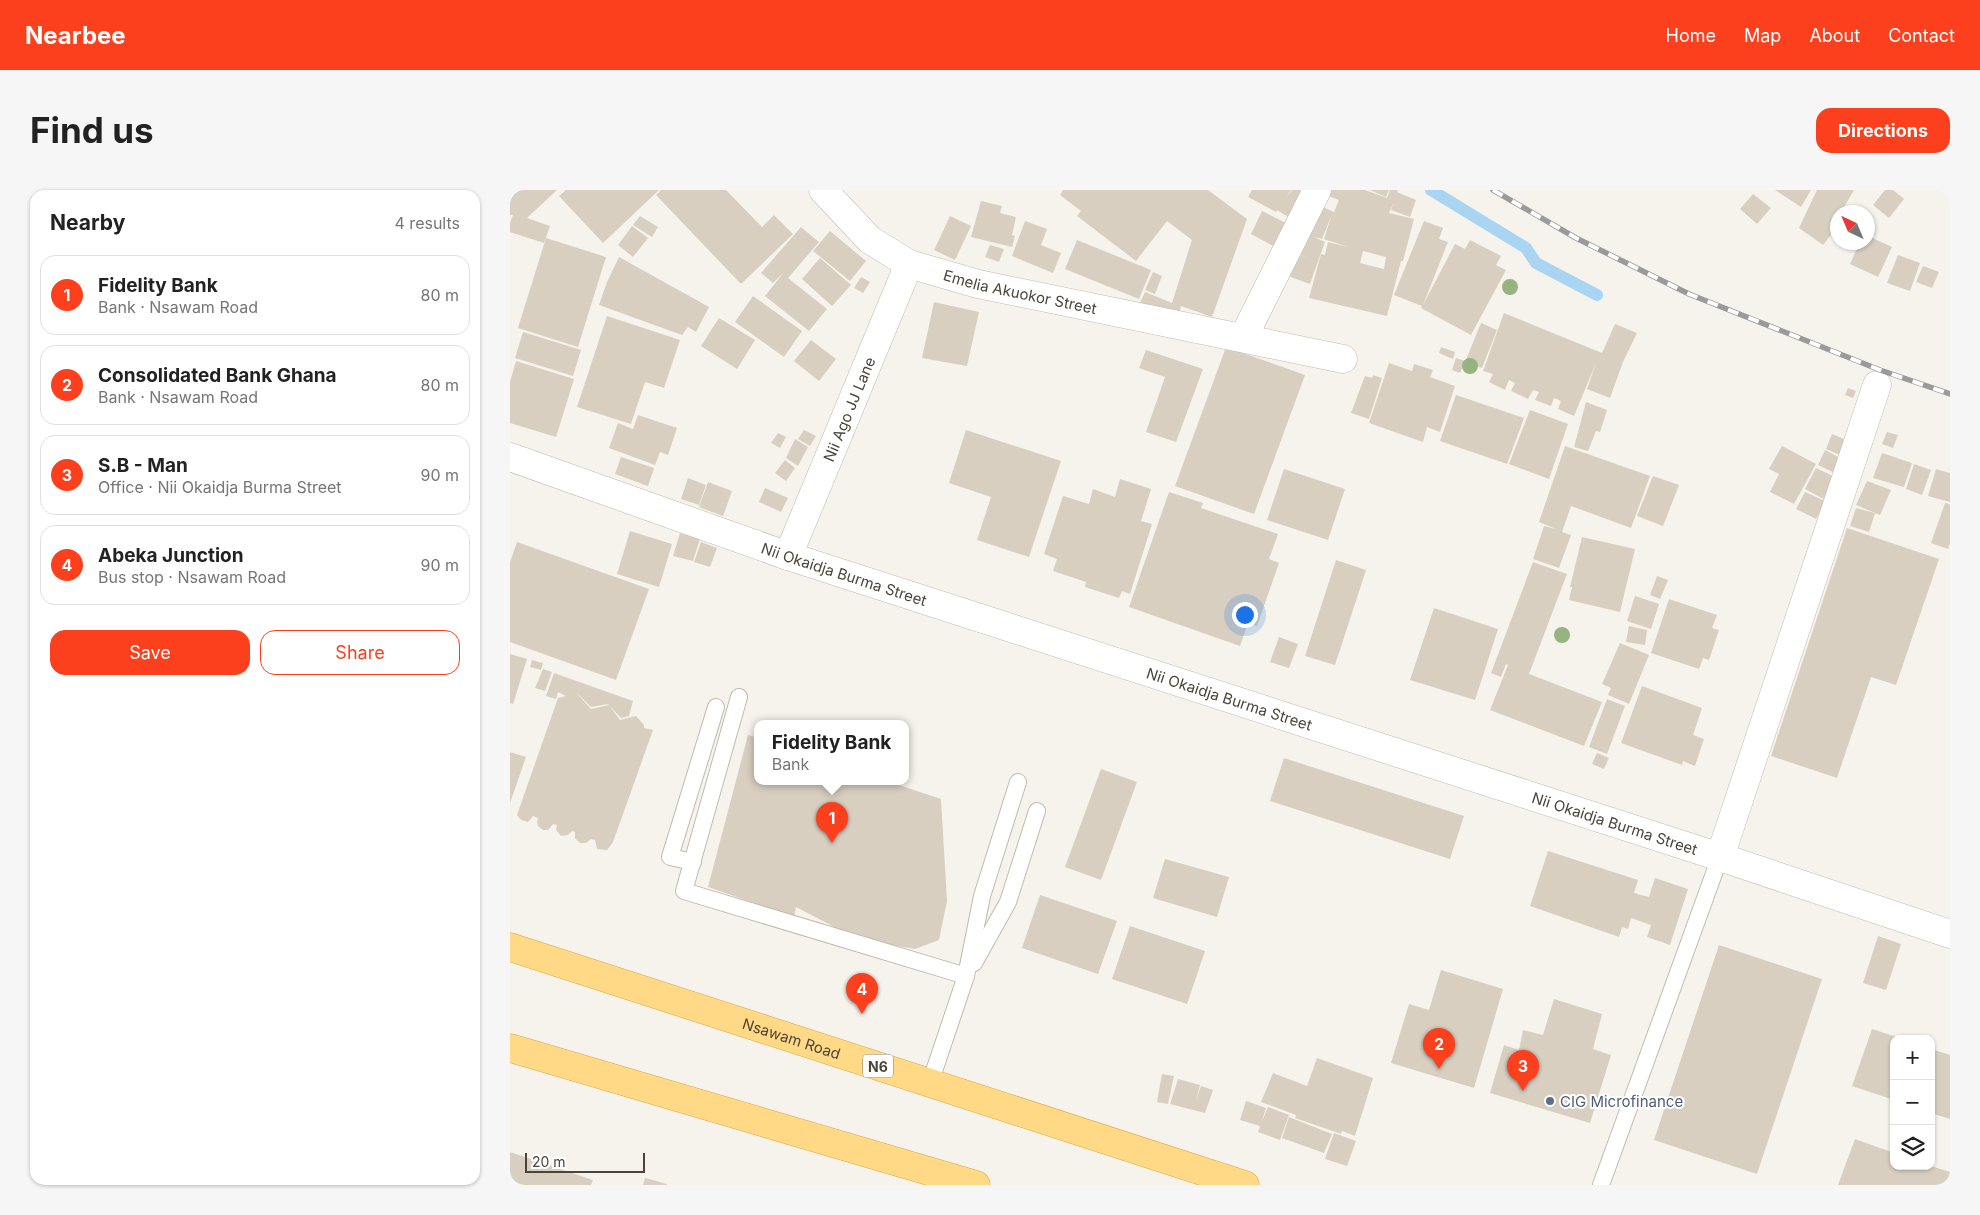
<!DOCTYPE html>
<meta charset="utf-8">
<style>
body{margin:0;font-family:Inter,sans-serif;background:#f6f6f6;color:#222}
.controls{position:absolute;right:15px;bottom:15px;display:grid;overflow:hidden;border-radius:10px;box-shadow:0 1px 4px #0004}
.controls button{width:45px;height:45px;display:grid;place-items:center;padding:0;border:0;border-bottom:1px solid #e0e0e0;background:#fff;color:#222;font:25px sans-serif}
.compass{position:absolute;left:1320px;top:15px;width:45px;height:45px;border-radius:50%;background:#fff;box-shadow:0 1px 4px #0004;rotate:316deg}
.scale{position:absolute;left:15px;bottom:12px;width:120px;box-sizing:border-box;padding-left:5px;border:2px solid #4b4439;border-top:0;font-size:14px;line-height:18px;white-space:nowrap;color:#4b4439;-webkit-text-stroke:4px #fff;paint-order:stroke}
.you{position:absolute;left:734px;top:424px;width:18px;height:18px;margin:-12px;border:4px solid #fff;border-radius:50%;background:#1a73e8;box-shadow:0 0 0 8px #1a73e833}
.badge{display:grid;place-items:center;width:32px;height:32px;border-radius:50%;background:#fc3f1d;color:#fff;font-size:16px;font-weight:700}
.pin{position:absolute;translate:-50% -41px;filter:drop-shadow(0 1px 2px #0008)}
.pin::after{content:'';position:absolute;top:26px;width:18px;height:15px;background:inherit;clip-path:polygon(0 0,100% 0,50% 100%)}
.popup{position:absolute;left:244px;top:530px;width:155px;height:65px;box-sizing:border-box;display:grid;place-content:center;border-radius:10px;background:#fff;filter:drop-shadow(0 1px 4px #0005);font-size:16px;white-space:nowrap;color:#767676}
.popup b{font-size:19px;color:#222}
.popup::after{content:'';position:absolute;left:50%;top:100%;margin-left:-10px;border:10px solid transparent;border-top-color:#fff}
.list{margin:0;padding:0;list-style:none}
h2{display:flex;justify-content:space-between;align-items:center;height:65px;margin:0;padding:0 20px;font-size:21px}
h2 small{font-size:16px;font-weight:400;color:#767676}
.list li{display:grid;grid-template-columns:32px 1fr auto;gap:15px;align-items:center;box-sizing:border-box;height:80px;margin:0 10px 10px;padding:0 10px;border:1px solid #e0e0e0;border-radius:15px}
.list b{display:block;font-size:19px;white-space:nowrap}
.list p{margin:0;font-size:16px;white-space:nowrap;color:#767676}
.list em{font-size:16px;font-style:normal;color:#767676}
.actions{display:flex;gap:10px;padding:15px 20px}
.actions a{flex:1;padding:11px 0;border:1px solid #fc3f1d;border-radius:15px;text-align:center;font-size:18px;color:#fc3f1d}
.actions .main{background:#fc3f1d;color:#fff}
.icon{flex:none;width:28px;height:28px;fill:none;stroke:currentColor;stroke-width:2;stroke-linecap:round;stroke-linejoin:round}
.map{position:relative;flex:none;width:1440px;height:995px;overflow:hidden;border-radius:15px}
header{display:flex;align-items:center;gap:30px;box-sizing:border-box;height:70px;padding:0 25px;background:#fc3f1d;color:#fff}
header strong{font-size:24px}
nav{display:flex;gap:28px;margin-inline-start:auto;font-size:18px}
.intro{display:flex;align-items:center;justify-content:space-between;box-sizing:border-box;height:120px;padding:0 30px}
h1{margin:0;font-size:35px}
.button{padding:12px 22px;border-radius:15px;background:#fc3f1d;color:#fff;font-size:18px;font-weight:700}
main{display:flex;gap:30px;padding:0 30px}
aside{flex:1;background:#fff;border-radius:15px;box-shadow:0 1px 4px #0004}
.map>svg:first-child{display:block}
.lines{fill:none;stroke-linecap:round;stroke-linejoin:round}
.stream{stroke:#a9d4f2;stroke-width:12}
.building{fill:#d8cfc1;fill-rule:evenodd}
.service-casing{stroke:#c2bbae;stroke-width:18}
.minor-casing{stroke:#c2bbae;stroke-width:29}
.trunk-casing{stroke:#e0a43c;stroke-width:29}
.service{stroke:#fff;stroke-width:16}
.minor{stroke:#fff;stroke-width:28}
.trunk{stroke:#ffd985;stroke-width:28}
.rail-casing{stroke:#9a9a9a;stroke-width:5.5}
.rail{stroke:#fff;stroke-width:4;stroke-dasharray:11;stroke-linecap:butt}
.tree{fill:#97b381}
.service-dot{fill:#5c6f8a;stroke:#fff;stroke-width:2}
.labels{text-anchor:middle;dominant-baseline:central;stroke-width:4;stroke-linejoin:round;paint-order:stroke}
.shield{fill:#fff;stroke:#817c74;stroke-width:1}
.shield-label{font-size:14px;font-weight:bold;fill:#4b4439}
.street-label{font-size:15px;fill:#4b4439;stroke:#fff}
.service-label{font-size:15px;fill:#4e5e75;stroke:#fff;text-anchor:start}
</style>
<header>
<strong>Nearbee</strong>
<nav><a>Home</a><a>Map</a><a>About</a><a>Contact</a></nav>
</header>
<div class="intro"><h1>Find us</h1><a class="button">Directions</a></div>
<main>
<aside>
<h2>Nearby<small>4 results</small></h2>
<ul class="list">
<li><span class="badge">1</span><div><b>Fidelity Bank</b><p>Bank · Nsawam Road</p></div><em>80 m</em></li>
<li><span class="badge">2</span><div><b>Consolidated Bank Ghana</b><p>Bank · Nsawam Road</p></div><em>80 m</em></li>
<li><span class="badge">3</span><div><b>S.B - Man</b><p>Office · Nii Okaidja Burma Street</p></div><em>90 m</em></li>
<li><span class="badge">4</span><div><b>Abeka Junction</b><p>Bus stop · Nsawam Road</p></div><em>90 m</em></li>
</ul>
<div class="actions"><a class="main">Save</a><a>Share</a></div>
</aside>
<div class="map">
<svg width="1440" height="995" viewBox="0 0 1440 995">
<rect width="100%" height="100%" fill="#f6f3ec"/>
<g class="lines">
<path class="stream" d="M921,0L1016,58L1026,73L1087,105"/>
</g>
<g class="building">
<path d="M0,0H47L17,28L40,36L34,53L0,42V33L3,25H0Z"/>
<path d="M56,0H149L93,53L49,6Z"/>
<path d="M151,0H216L252,37L264,25L283,44L231,94L146,5Z"/>
<path d="M553,0H698L737,29L702,127L671,116L668,129L630,113L635,102L662,113L682,50L657,31L626,71L567,26L571,21L550,5Z"/>
<path d="M742,0H781L775,9L782,0H799L780,28L767,20L766,22L738,7Z"/>
<path d="M820,0H855L877,8L880,0H888L887,2L906,10L900,27L881,20L884,12L879,23L904,29L893,71H891L877,126L799,108L811,64L815,65L818,52L838,57L814,49L822,24L812,49L804,47L815,52L800,94L775,85L783,63L798,68L783,62L804,13L824,22L829,10L818,6ZM853,61L876,67L874,79L850,73Z"/>
<path d="M860,0H879L876,7Z"/>
<path d="M1265,0H1301L1291,17Z"/>
<path d="M1307,0H1344L1333,19L1339,22H1328V36L1313,55L1289,38Z"/>
<path d="M1375,0H1383L1394,9L1379,28L1363,15Z"/>
<path d="M1243,4L1261,18L1247,34L1230,19Z"/>
<path d="M471,11L492,16L490,23L506,27L502,45L505,46L502,57L461,47Z"/>
<path d="M752,21L776,33L765,57L741,44Z"/>
<path d="M130,26L148,37L142,47L123,35Z"/>
<path d="M440,26L461,36L445,70L424,60Z"/>
<path d="M515,31L537,39L531,55L551,63L543,83L502,66Z"/>
<path d="M914,31L933,38L929,49L938,52L913,115L945,54L955,59L960,50L991,66L986,75L996,80L961,145L911,118L912,116L884,105Z"/>
<path d="M122,36L138,48L123,67L108,55Z"/>
<path d="M291,37L309,52L278,88L317,119L299,141L255,106L274,82L263,93L251,83Z"/>
<path d="M320,41L356,71L340,91L303,61Z"/>
<path d="M1358,46L1382,57L1368,87L1340,74L1350,52H1358Z"/>
<path d="M36,48L96,67L68,157L8,138Z"/>
<path d="M567,50L641,80L629,109L555,79Z"/>
<path d="M480,55L494,59L489,72L475,67Z"/>
<path d="M1388,65L1410,73L1400,101L1377,93Z"/>
<path d="M109,67L199,117L186,142L178,137L172,145L89,115L97,92Z"/>
<path d="M310,68L341,95L322,116L292,89Z"/>
<path d="M1413,76L1429,82L1422,98L1406,92Z"/>
<path d="M643,82L652,86L645,104L635,100Z"/>
<path d="M351,87L360,92L353,103L344,98Z"/>
<path d="M243,106L292,141L274,167L225,132Z"/>
<path d="M424,112L469,122L457,176L412,168Z"/>
<path d="M994,123L1092,163L1105,134L1127,143L1113,172L1100,208L1077,199L1086,173L1064,226L1048,219L1051,211L1044,208L1041,216L1025,210L1029,202L1023,200L1018,209L1001,201L1005,193L999,190L995,200L979,192L983,184L973,181Z"/>
<path d="M97,126L170,150L154,198L135,192L121,234L67,217Z"/>
<path d="M209,128L245,150L227,179L191,156Z"/>
<path d="M971,133L987,140L972,178L955,172Z"/>
<path d="M13,142L71,160L63,186L5,168Z"/>
<path d="M301,150L326,169L309,191L284,171Z"/>
<path d="M716,157L795,185L744,324L665,296Z"/>
<path d="M931,157L945,162L943,169L929,163Z"/>
<path d="M636,160L693,179L666,252L636,242L655,187L629,178Z"/>
<path d="M946,168L955,171L950,183L942,180Z"/>
<path d="M6,171L64,189L46,247L0,233V192Z"/>
<path d="M879,173L902,181L904,174L923,180L920,187L945,196L930,242L917,237L913,252L859,233Z"/>
<path d="M863,185L872,188L859,229L841,223L855,186L862,188Z"/>
<path d="M1338,198L1346,201L1343,208L1335,205Z"/>
<path d="M946,205L1014,228L997,274L930,251Z"/>
<path d="M1076,212L1097,220L1090,242L1086,241L1078,261L1064,257Z"/>
<path d="M1020,220L1058,234L1039,289L999,274Z"/>
<path d="M128,225L167,238L158,265L150,262L145,275L99,258L108,233L123,239Z"/>
<path d="M294,240L306,246L300,256L288,249Z"/>
<path d="M456,240L551,271L519,367L467,350L481,307L439,293Z"/>
<path d="M1377,242L1388,245L1383,258L1372,254Z"/>
<path d="M268,243L276,247L270,258L261,253Z"/>
<path d="M1322,244L1341,252L1335,267L1316,259Z"/>
<path d="M285,249L298,257L288,276L276,268Z"/>
<path d="M1055,256L1140,286L1121,338L1061,316L1052,342L1061,345L1049,378L1023,369L1034,336L1046,339L1029,332Z"/>
<path d="M1272,256L1306,274L1284,314L1260,302L1269,284L1259,279Z"/>
<path d="M1315,260L1338,272L1331,286L1308,275Z"/>
<path d="M1372,263L1402,273L1394,297L1363,288Z"/>
<path d="M111,267L144,278L138,296L105,284Z"/>
<path d="M275,270L285,278L276,291L265,283Z"/>
<path d="M1404,274L1421,280L1412,305L1396,299Z"/>
<path d="M1306,278L1331,290L1319,312L1295,299Z"/>
<path d="M774,279L835,299L818,350L757,330Z"/>
<path d="M1426,279L1440,283V312L1418,306Z"/>
<path d="M1143,286L1169,295L1153,336L1127,326Z"/>
<path d="M178,288L196,295L189,315L171,309Z"/>
<path d="M610,289L641,299L631,331L642,334L620,404L612,401L609,408L575,397L576,392L543,381L547,369L534,364L553,306L579,314L583,299L605,307Z"/>
<path d="M1357,291L1381,300L1370,325L1346,315Z"/>
<path d="M198,292L222,301L213,326L189,317Z"/>
<path d="M255,298L278,308L271,322L249,312Z"/>
<path d="M659,302L693,313L691,318L768,344L759,369L769,373L747,436L738,433L730,456L619,417Z"/>
<path d="M1295,302L1315,311L1306,329L1286,319Z"/>
<path d="M1435,313L1440,314V353L1438,359L1421,353Z"/>
<path d="M1346,318L1365,323L1359,342L1340,336Z"/>
<path d="M1337,338L1429,369L1386,495L1361,487L1327,588L1261,566Z"/>
<path d="M120,341L162,354L149,397L107,384Z"/>
<path d="M170,343L190,349L183,371L163,366Z"/>
<path d="M1072,347L1125,359L1110,422L1059,410L1062,397H1060Z"/>
<path d="M7,352L139,399L106,490L0,452V372Z"/>
<path d="M191,352L207,358L200,377L184,372Z"/>
<path d="M826,370L856,380L825,475L795,466Z"/>
<path d="M1023,372L1057,384L1019,484L1092,512L1074,556L980,520L998,475L996,474L991,487L981,483Z"/>
<path d="M1147,386L1158,390L1150,409L1140,405Z"/>
<path d="M1125,406L1149,414L1141,439L1117,431Z"/>
<path d="M1159,409L1207,425L1202,438L1209,440L1199,470L1193,468L1189,479L1141,463Z"/>
<path d="M924,418L988,439L965,510L900,490Z"/>
<path d="M1119,436L1137,440L1135,455L1116,452Z"/>
<path d="M769,447L788,454L779,478L760,472Z"/>
<path d="M1110,453L1139,465L1119,514L1098,505L1101,498L1092,494Z"/>
<path d="M0,464L17,469L3,514L0,513Z"/>
<path d="M22,470L33,473L31,480L20,477Z"/>
<path d="M33,479L42,482L35,501L25,498Z"/>
<path d="M44,483L123,511L119,526L111,528L96,512L98,514L81,517L65,501L81,519L99,515L110,530L126,526L134,535V538L143,540L103,652L97,660L87,659L85,650L81,649L76,653H70L65,648V642L62,641L58,645L51,646L46,640L47,635L43,634L38,640H33L28,636L27,632L28,628L23,626L18,632L11,630L7,625L48,508L56,506L48,502L46,509L36,506Z"/>
<path d="M1132,496L1192,518L1183,545L1194,549L1185,576L1173,571L1172,575L1111,553Z"/>
<path d="M1097,509L1115,516L1097,564L1079,557Z"/>
<path d="M238,545L248,548V592H380L431,609L437,711L429,750L405,759L334,747L336,743L286,717L284,727L198,697Z"/>
<path d="M0,562L16,567L0,613Z"/>
<path d="M1087,563L1099,568L1094,579L1082,574Z"/>
<path d="M774,568L954,626L940,669L760,611Z"/>
<path d="M591,579L627,592L591,690L555,677Z"/>
<path d="M1038,661L1128,690L1124,703L1139,707L1145,688L1178,699L1160,755L1137,747L1141,735L1121,728L1118,739L1112,737L1109,747L1020,716Z"/>
<path d="M655,669L719,687L707,727L643,708Z"/>
<path d="M530,705L607,731L588,784L512,758Z"/>
<path d="M620,736L695,761L677,814L602,789Z"/>
<path d="M1368,746L1391,754L1376,800L1353,793Z"/>
<path d="M1209,755L1312,789L1247,984L1144,950Z"/>
<path d="M931,780L993,799L964,898L881,873L899,814L919,820Z"/>
<path d="M1044,809L1092,824L1083,859L1101,865L1080,933L980,903L994,855L1009,860L1013,840L1033,845Z"/>
<path d="M1362,839L1390,848L1384,849V910L1342,896Z"/>
<path d="M1421,859L1440,865V929L1421,923Z"/>
<path d="M807,868L863,888L845,946L832,941L831,944L785,928L786,925L751,912L763,883L797,896Z"/>
<path d="M652,884L664,886L658,914L647,912Z"/>
<path d="M668,889L690,895L686,910L691,896L703,900L695,923L660,914Z"/>
<path d="M736,911L756,918L752,931L758,917L779,925L770,950L748,942L750,936L730,930Z"/>
<path d="M779,927L822,944L814,963L772,948Z"/>
<path d="M824,943L846,951L837,976L815,969Z"/>
<path d="M1345,949L1384,963V976H1421L1440,982V995H1328Z"/>
<path d="M0,962L83,990L81,995H0Z"/>
<path d="M135,988L157,994V995H133Z"/>
</g>
<g class="lines">
<defs>
<g id="service">
<path d="M229,507L174,701L456,786"/>
<path d="M183,672L160,667L206,517"/>
<path d="M464,773L498,712L527,621"/>
<path d="M420,893L456,786L472,706L508,592"/>
<path d="M1091,995L1210,667"/>
</g>
<g id="minor">
<path id="s1" d="M313,0L360,50L399,74L468,94L833,169"/>
<path d="M733,148L807,0"/>
<path id="s2" d="M0,267L278,366L1210,667L1440,744"/>
<path id="s3" d="M278,366L399,74"/>
<path d="M1210,667L1367,195"/>
</g>
<g id="trunk">
<path id="s4" d="M0,757L735,995"/>
<path d="M0,858L466,995"/>
</g>
</defs>
<use href="#service" class="service-casing"/>
<use href="#minor" class="minor-casing"/>
<use href="#trunk" class="trunk-casing"/>
<use href="#service" class="service"/>
<use href="#minor" class="minor"/>
<use href="#trunk" class="trunk"/>
<defs>
<path id="rail" d="M983,0L1066,48L1179,104L1370,180L1440,204"/>
</defs>
<use href="#rail" class="rail-casing"/>
<use href="#rail" class="rail"/>
</g>
<g class="tree">
<circle cx="1000" cy="97" r="8"/>
<circle cx="960" cy="176" r="8"/>
<circle cx="1052" cy="445" r="8"/>
</g>
<circle class="service-dot" cx="1040" cy="911" r="5"/>
<g class="labels">
<rect class="shield" x="353" y="864.5" width="30" height="23" rx="4"/>
<g class="shield-label">
<text x="368" y="876">N6</text>
</g>
<g class="street-label">
<text stroke="none"><textPath href="#s1" startOffset="229">Emelia Akuokor Street</textPath></text>
<text stroke="none"><textPath href="#s3" startOffset="159">Nii Ago JJ Lane</textPath></text>
<text stroke="none"><textPath href="#s2" startOffset="354">Nii Okaidja Burma Street</textPath></text>
<text stroke="none"><textPath href="#s2" startOffset="759">Nii Okaidja Burma Street</textPath></text>
<text stroke="none"><textPath href="#s2" startOffset="1164">Nii Okaidja Burma Street</textPath></text>
<text stroke="none"><textPath href="#s4" startOffset="296">Nsawam Road</textPath></text>
</g>
<g class="service-label">
<text x="1050" y="911">CIG Microfinance</text>
</g>
</g>
</svg>
<div class="controls">
<button>+</button>
<button>−</button>
<button><svg class="icon" aria-label="layers" viewBox="0 0 24 24"><path d="M12 4l9 5-9 5-9-5zM3 14l9 5 9-5"/></svg></button>
</div>
<svg class="compass" viewBox="-18 -18 36 36"><path d="M0-13l5 13h-10z" fill="#e53935"/><path d="M0 13l5-13h-10z" fill="#767676"/></svg>
<div class="scale">20 m</div>
<div class="you"></div>
<div class="pin badge" style="left:322px;top:653px">1</div>
<div class="popup"><b>Fidelity Bank</b>Bank</div>
<div class="pin badge" style="left:929px;top:879px">2</div>
<div class="pin badge" style="left:1013px;top:901px">3</div>
<div class="pin badge" style="left:352px;top:824px">4</div>
</div>
</main>
